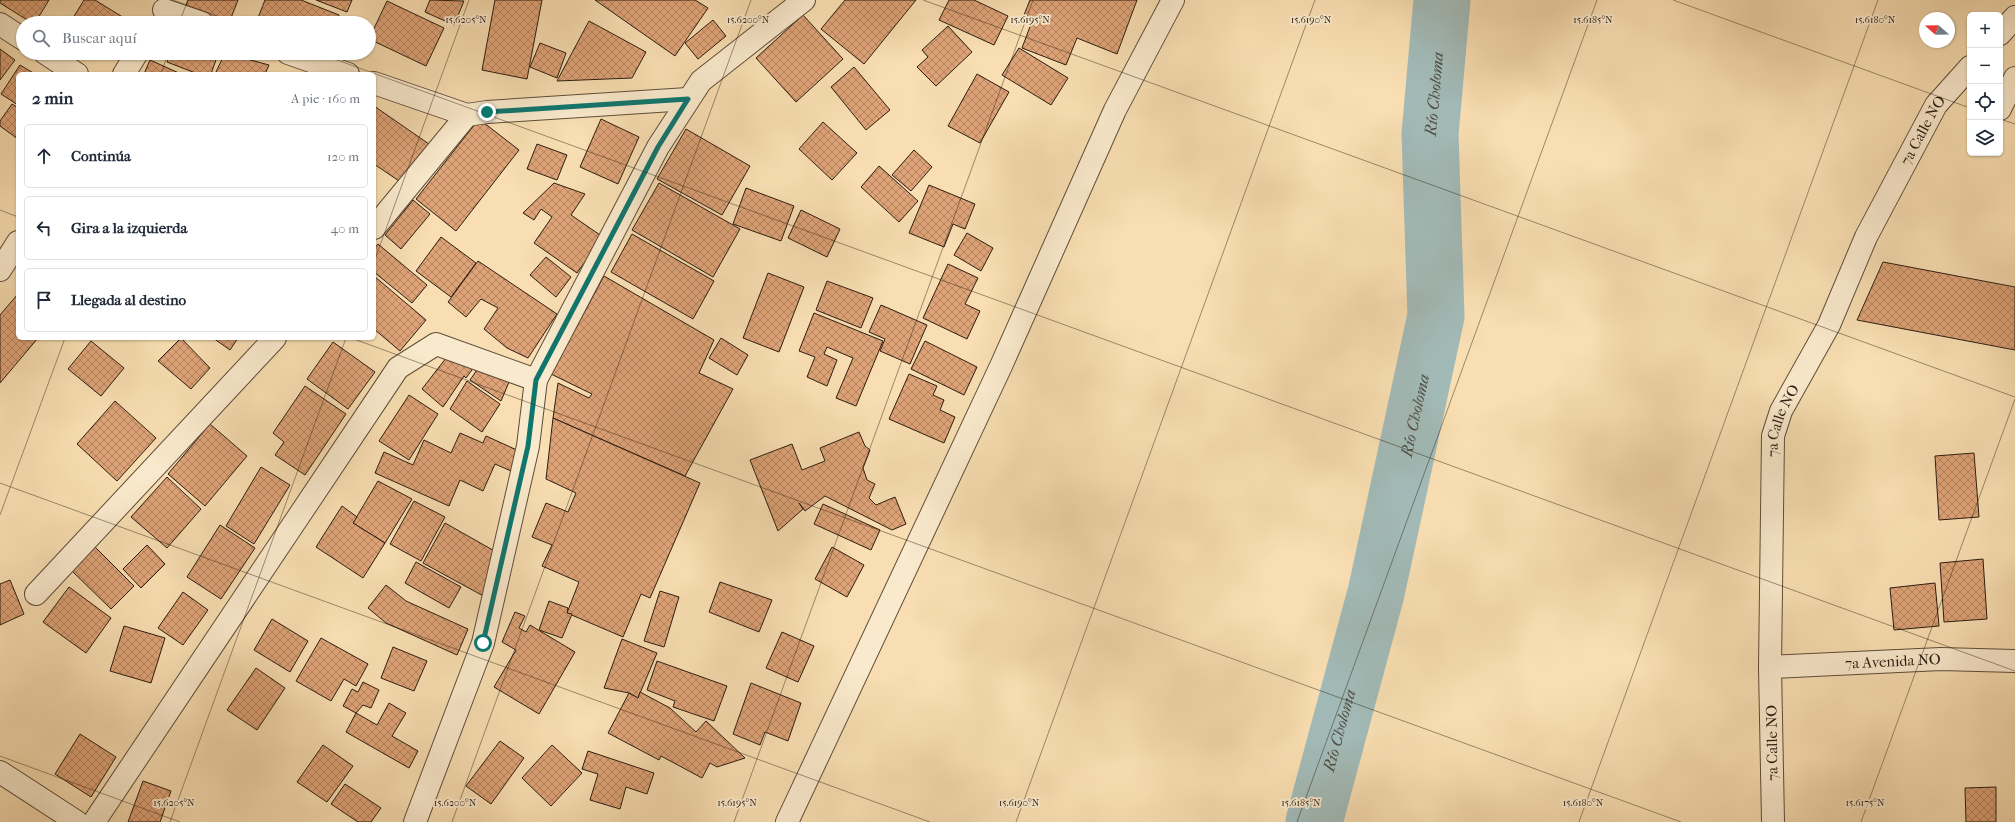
<!DOCTYPE html>
<html lang="es">
<meta charset="utf-8">
<style>
body{margin:0;font-family:"IM FELL French Canon",serif;background:#f2f2f3;color:#1f2937}
.controls{position:absolute;right:12px;top:12px;display:grid;overflow:hidden;border-radius:6px;box-shadow:0 1px 3px #0004}
.controls button{width:36px;height:36px;display:grid;place-items:center;padding:0;border:0;border-bottom:1px solid #e0e1e3;background:#fff;color:#1f2937;font:20px sans-serif}
.compass{position:absolute;left:1919px;top:12px;width:36px;height:36px;border-radius:50%;background:#fff;box-shadow:0 1px 3px #0004;rotate:290deg}
.stop{position:absolute;width:12px;height:12px;margin:-9px;border:3px solid #0f766e;border-radius:50%;background:#fff}
.stop.end{background:#0f766e;border-color:#fff;box-shadow:0 1px 4px #0008}
.list{margin:0;padding:0;list-style:none}
h2{display:flex;justify-content:space-between;align-items:center;height:52px;margin:0;padding:0 16px;font-size:17px}
h2 small{font-size:13px;font-weight:400;color:#747a83}
.list li{display:grid;grid-template-columns:26px 1fr auto;gap:12px;align-items:center;box-sizing:border-box;height:64px;margin:0 8px 8px;padding:0 8px;border:1px solid #e0e1e3;border-radius:6px}
.list b{display:block;font-size:15px;white-space:nowrap}
.list em{font-size:13px;font-style:normal;color:#747a83}
.icon{flex:none;width:22px;height:22px;fill:none;stroke:currentColor;stroke-width:2;stroke-linecap:round;stroke-linejoin:round}
.map{position:relative;flex:none;width:2015px;height:822px;overflow:hidden}
.search{position:absolute;background:#fff;box-shadow:0 1px 3px #0004;left:16px;top:16px;width:360px;height:44px;display:flex;align-items:center;gap:10px;box-sizing:border-box;padding:0 14px;border-radius:22px;color:#747a83;font-size:15px}
.panel{position:absolute;background:#fff;box-shadow:0 1px 3px #0004;left:16px;top:72px;width:360px;height:268px;border-radius:6px}
.map>svg:first-child{display:block}
.lines{fill:none;stroke-linecap:round;stroke-linejoin:round}
.river{stroke:#a2bab7;stroke-width:57}
.building{fill:url(#building-cross-hatch);stroke:#2b1d11}
.minor-casing{stroke:#5e4d39;stroke-width:24}
.minor{stroke:#faeacd;stroke-width:22}
.route{stroke:#0f766e;stroke-width:5}
.ticks{fill:none;stroke:#2b1d11;stroke-width:1;stroke-opacity:0.45}
.labels{text-anchor:middle;dominant-baseline:central;stroke-width:3.5;stroke-linejoin:round;paint-order:stroke}
.street-label{font-size:15px;fill:#2b1d11;stroke:#faeacd}
.water-label{font-size:16px;font-style:italic;fill:#4f4c43;stroke:#faeacd}
.ticks-label{font-size:10px;text-anchor:middle;fill:#2b1d11;stroke:#faeacd;stroke-width:3.5;stroke-linejoin:round;paint-order:stroke}
</style>
<div class="map">
<svg width="2015" height="822" viewBox="0 0 2015 822">
<defs>
<pattern id="building-cross-hatch" width="8" height="8" patternUnits="userSpaceOnUse"><rect width="8" height="8" fill="#dea377"/><path d="M0 0l8 8M0 8l8-8" fill="none" stroke="#b48460"/></pattern>
</defs>
<rect width="100%" height="100%" fill="#f8deb2"/>
<filter id="stains"><feTurbulence type="fractalNoise" baseFrequency=".005" numOctaves="4"/><feColorMatrix values="0 0 0 0 .2 0 0 0 0 .09 0 0 0 0 .02 0 0 0 .5 -.17"/></filter>
<radialGradient id="worn" r=".72"><stop offset=".6" stop-color="#630" stop-opacity="0"/><stop offset="1" stop-color="#630" stop-opacity=".3"/></radialGradient>
<g class="lines">
<path class="river" id="s1" d="M1314,822L1376,593L1436,316L1430,134L1442,0"/>
</g>
<g class="building">
<path d="M0,0H49L35,23H32L0,3Z"/>
<path d="M84,0H95L129,21L128,23H70Z"/>
<path d="M188,0H238L229,23L185,8Z"/>
<path d="M265,0H301L339,15L336,23H256Z"/>
<path d="M316,0H352L347,12Z"/>
<path d="M430,0L464,1L454,25L425,12Z"/>
<path d="M495,0H542L527,79L482,70Z"/>
<path d="M595,0H695L708,8L675,56Z"/>
<path d="M845,0H916L864,64L821,29Z"/>
<path d="M949,0H974L1008,16L994,45L939,20Z"/>
<path d="M1030,0H1137L1117,54L1077,38L1066,65L1022,48L1031,24L1022,20Z"/>
<path d="M387,1L444,28L426,66L369,39Z"/>
<path d="M803,15L843,59L796,102L756,58Z"/>
<path d="M713,20L726,36L698,59L685,43Z"/>
<path d="M589,21L646,52L632,78L557,81Z"/>
<path d="M948,26L972,52L936,86L917,67L928,57L922,50Z"/>
<path d="M540,43L566,53L557,78L530,67Z"/>
<path d="M1019,48L1068,78L1051,105L1002,75Z"/>
<path d="M0,49L15,60L0,80Z"/>
<path d="M170,53H206L217,57L211,74H198L167,62Z"/>
<path d="M225,53L269,65L265,74H215Z"/>
<path d="M150,60L181,74H144Z"/>
<path d="M20,65L35,74H18V105L1,94Z"/>
<path d="M854,67L890,110L866,130L831,87Z"/>
<path d="M977,74L1009,92L980,143L948,126Z"/>
<path d="M12,104L18,108V139L0,126V121Z"/>
<path d="M374,106L429,144L402,183L374,164Z"/>
<path d="M479,119L519,150L456,231L416,199Z"/>
<path d="M601,119L639,137L618,184L580,167Z"/>
<path d="M823,122L857,153L832,180L799,149Z"/>
<path d="M686,129L750,166L722,215L657,179Z"/>
<path d="M537,144L567,155L557,180L527,169Z"/>
<path d="M914,150L932,167L911,191L892,175Z"/>
<path d="M879,166L918,201L899,222L861,187Z"/>
<path d="M554,183L585,194L571,215L603,237L577,273L534,243L552,217L541,209L534,220L523,213Z"/>
<path d="M659,183L740,229L713,277L632,230Z"/>
<path d="M929,185L975,204L965,229L953,224L944,247L909,233Z"/>
<path d="M746,188L794,206L781,241L733,224Z"/>
<path d="M413,200L430,214L401,249L385,235Z"/>
<path d="M801,210L840,229L827,257L788,238Z"/>
<path d="M967,233L993,248L981,271L954,255Z"/>
<path d="M632,234L714,281L693,319L611,272Z"/>
<path d="M441,237L476,263L451,297L416,271Z"/>
<path d="M378,244L427,285L412,303L374,272V249Z"/>
<path d="M546,257L571,277L556,297L530,275Z"/>
<path d="M478,261L557,314L528,358L507,348L484,329L498,308L481,299L466,317L448,302Z"/>
<path d="M1883,262L2015,287V350L1857,320Z"/>
<path d="M948,264L978,278L965,304L980,311L967,339L923,318Z"/>
<path d="M768,273L804,287L779,352L743,338Z"/>
<path d="M374,276L426,320L400,351L374,329Z"/>
<path d="M604,276L714,340L699,373L733,389L685,476L553,418L558,383L589,398L592,394L551,374Z"/>
<path d="M827,281L873,298L861,328L816,310Z"/>
<path d="M18,294V338H38L0,383V315Z"/>
<path d="M881,305L927,325L910,364L880,351L885,339L869,332Z"/>
<path d="M814,313L883,341L856,406L836,398L853,358L827,347L824,354L837,360L827,386L807,377L815,357L799,351Z"/>
<path d="M181,338L210,368L191,389L158,361Z"/>
<path d="M213,338H238L230,350Z"/>
<path d="M721,338L748,355L737,375L709,358Z"/>
<path d="M91,341L124,368L101,396L68,369Z"/>
<path d="M925,341L977,367L964,395L911,369Z"/>
<path d="M333,342L375,372L348,409L307,379Z"/>
<path d="M450,353L474,367L466,378L464,376L443,407L422,389Z"/>
<path d="M479,367L509,382L501,401L470,380Z"/>
<path d="M909,374L937,386L933,395L944,400L940,410L955,417L944,443L889,419Z"/>
<path d="M467,381L500,404L482,432L450,409Z"/>
<path d="M305,386L346,414L305,475L275,455L284,442L273,433Z"/>
<path d="M409,395L438,414L409,460L379,441Z"/>
<path d="M115,401L156,438L117,481L77,444Z"/>
<path d="M553,418L700,483L650,598L641,594L623,637L567,613L579,582L542,566L552,545L532,537L546,503L568,512L576,493L546,479Z"/>
<path d="M210,424L247,456L205,506L168,474Z"/>
<path d="M859,432L865,446L870,450L863,468L867,480L875,484L869,498L876,505L895,497L906,524L892,530L825,496L805,511L799,503L803,509L778,531L750,460L792,444L802,470L825,461L820,448Z"/>
<path d="M460,433L483,443L486,436L519,451L511,471L495,464L483,491L460,480L449,506L375,473L384,452L413,465L424,440L451,453Z"/>
<path d="M1974,453L1979,517L1939,520L1935,456Z"/>
<path d="M261,467L290,485L254,544L226,526Z"/>
<path d="M167,477L201,509L167,548L131,517Z"/>
<path d="M378,481L412,499L385,543L353,523Z"/>
<path d="M414,501L445,517L421,561L390,544Z"/>
<path d="M823,504L880,530L871,550L814,524Z"/>
<path d="M342,506L357,517L353,523L385,543L363,578L316,547Z"/>
<path d="M445,523L498,553L487,598L423,563Z"/>
<path d="M220,525L255,548L221,599L187,577Z"/>
<path d="M147,545L165,564L141,588L123,569Z"/>
<path d="M94,546L134,586L111,609L71,570Z"/>
<path d="M832,547L864,565L847,597L815,579Z"/>
<path d="M1983,559L1987,619L1944,622L1940,563Z"/>
<path d="M416,562L461,587L449,608L405,583Z"/>
<path d="M10,580L24,614L0,625V584Z"/>
<path d="M720,582L772,600L759,632L709,612Z"/>
<path d="M1935,583L1939,626L1894,630L1890,588Z"/>
<path d="M386,585L406,601L468,629L457,655L386,623L368,608Z"/>
<path d="M69,587L111,618L86,653L43,622Z"/>
<path d="M660,591L679,597L664,647L644,641Z"/>
<path d="M183,592L208,610L183,645L158,628Z"/>
<path d="M549,601L568,608L567,613L572,614L562,638L539,630Z"/>
<path d="M515,612L525,616L519,628L526,632L530,625L575,652L539,714L494,687L516,650L502,642Z"/>
<path d="M272,619L308,641L290,672L254,650Z"/>
<path d="M124,626L165,638L151,683L110,671Z"/>
<path d="M782,632L814,646L798,682L766,668Z"/>
<path d="M321,638L368,664L356,686L344,679L331,701L296,681Z"/>
<path d="M622,639L657,653L638,698L629,693L604,688Z"/>
<path d="M393,647L427,661L414,691L381,678Z"/>
<path d="M657,661L727,686L714,721L673,707L675,701L647,690Z"/>
<path d="M256,668L285,688L257,730L227,710Z"/>
<path d="M363,682L379,690L371,708L363,705L356,713L343,706L352,689L358,692Z"/>
<path d="M751,683L801,703L788,741L765,732L760,745L733,734Z"/>
<path d="M640,692L670,708L696,732L706,721L745,758L717,767L710,763L702,778L661,756L659,760L608,733L629,693L638,698Z"/>
<path d="M389,703L406,713L392,736L418,751L409,768L346,732L356,713L377,725Z"/>
<path d="M80,734L116,757L91,797L55,774Z"/>
<path d="M500,741L524,758L491,804L466,786Z"/>
<path d="M323,745L353,766L327,802L297,782Z"/>
<path d="M552,745L582,773L551,806L522,778Z"/>
<path d="M588,751L654,773L647,794L626,787L620,809L590,800L598,774L582,769Z"/>
<path d="M143,781L171,791L160,822H128Z"/>
<path d="M345,784L381,808L371,822H358L331,804Z"/>
<path d="M1996,787V822H1966L1965,788Z"/>
</g>
<g class="lines">
<defs>
<g id="minor">
<path d="M164,10L202,23"/>
<path d="M0,24L23,39"/>
<path d="M2000,34L2015,17"/>
<path d="M45,53L77,74"/>
<path d="M288,53L348,74"/>
<path d="M124,74L137,53"/>
<path d="M374,83L467,115L487,112L688,99"/>
<path d="M2000,109L2015,78"/>
<path d="M374,228L467,115"/>
<path d="M0,270L18,242"/>
<path d="M36,594L275,338"/>
<path id="s2" d="M1770,667L1941,659L2015,661"/>
<path d="M0,772L77,822"/>
<path d="M94,822L398,368L436,344L536,380"/>
<path d="M415,822L483,643L528,446L536,380L658,147L701,81L804,0"/>
<path d="M787,822L1001,366L1115,110L1173,0"/>
<path id="s3" d="M1773,822L1770,667L1773,436L1781,411L1829,325L1866,237L1936,105L1970,67"/>
</g>
</defs>
<use href="#minor" class="minor-casing"/>
<use href="#minor" class="minor"/>
</g>
<g class="lines">
<path class="route" d="M483,643L528,446L536,380L658,147L688,99L487,112"/>
</g>
<path class="ticks" d="M173,0L236,23M923,0L2015,397M1673,0L1970,108M179,23L188,0M318,53L2015,671M161,74L168,53M2000,119L2015,124M0,210L18,217M374,262L469,0M351,338L1681,822M0,483L930,822M0,515L65,338M0,756L180,822M170,822L346,338M452,822L751,0M734,822L1033,0M1016,822L1315,0M1297,822L1597,0M1579,822L1878,0M1861,822L2015,399"/>
<g class="labels">
<g class="street-label">
<text stroke="none"><textPath href="#s3" startOffset="727">7a Calle NO</textPath></text>
<text stroke="none"><textPath href="#s3" startOffset="403">7a Calle NO</textPath></text>
<text stroke="none"><textPath href="#s2" startOffset="123">7a Avenida NO</textPath></text>
<text transform="translate(1772 743) rotate(-91)">7a Calle NO</text>
</g>
<g class="water-label">
<text stroke="none"><textPath href="#s1" startOffset="743">Río Choloma</textPath></text>
<text stroke="none"><textPath href="#s1" startOffset="419">Río Choloma</textPath></text>
<text stroke="none"><textPath href="#s1" startOffset="95">Río Choloma</textPath></text>
</g>
</g>
<g class="ticks-label">
<text x="466" y="23">15.6205°N</text>
<text x="748" y="23">15.6200°N</text>
<text x="1030" y="23">15.6195°N</text>
<text x="1311" y="23">15.6190°N</text>
<text x="1593" y="23">15.6185°N</text>
<text x="1875" y="23">15.6180°N</text>
<text x="174" y="806">15.6205°N</text>
<text x="455" y="806">15.6200°N</text>
<text x="737" y="806">15.6195°N</text>
<text x="1019" y="806">15.6190°N</text>
<text x="1301" y="806">15.6185°N</text>
<text x="1583" y="806">15.6180°N</text>
<text x="1865" y="806">15.6175°N</text>
</g>
<rect width="100%" height="100%" filter="url(#stains)"/>
<rect width="100%" height="100%" fill="url(#worn)"/>
</svg>
<div class="controls">
<button>+</button>
<button>−</button>
<button><svg class="icon" aria-label="locate" viewBox="0 0 24 24"><circle cx="12" cy="12" r="6"/><path d="M12 2v4M12 18v4M2 12h4M18 12h4"/></svg></button>
<button><svg class="icon" aria-label="layers" viewBox="0 0 24 24"><path d="M12 4l9 5-9 5-9-5zM3 14l9 5 9-5"/></svg></button>
</div>
<svg class="compass" viewBox="-18 -18 36 36"><path d="M0-13l5 13h-10z" fill="#e53935"/><path d="M0 13l5-13h-10z" fill="#747a83"/></svg>
<div class="stop" style="left:483px;top:643px"></div>
<div class="stop end" style="left:487px;top:112px"></div>
<div class="search"><svg class="icon" aria-label="search" viewBox="0 0 24 24"><circle cx="10" cy="10" r="6"/><path d="M15 15l6 6"/></svg>Buscar aquí</div>
<section class="panel">
<h2>2 min<small>A pie · 160 m</small></h2>
<ul class="list">
<li><svg class="icon" aria-label="ahead" viewBox="0 0 24 24"><path d="M12 20V5M6 11l6-6 6 6"/></svg><div><b>Continúa</b></div><em>120 m</em></li>
<li><svg class="icon" aria-label="left" viewBox="0 0 24 24"><path d="M17 20v-9H6M10 6l-5 5 5 5"/></svg><div><b>Gira a la izquierda</b></div><em>40 m</em></li>
<li><svg class="icon" aria-label="arrive" viewBox="0 0 24 24"><path d="M6 21V4h12l-3 4 3 4H6"/></svg><div><b>Llegada al destino</b></div></li>
</ul>
</section>
</div>
